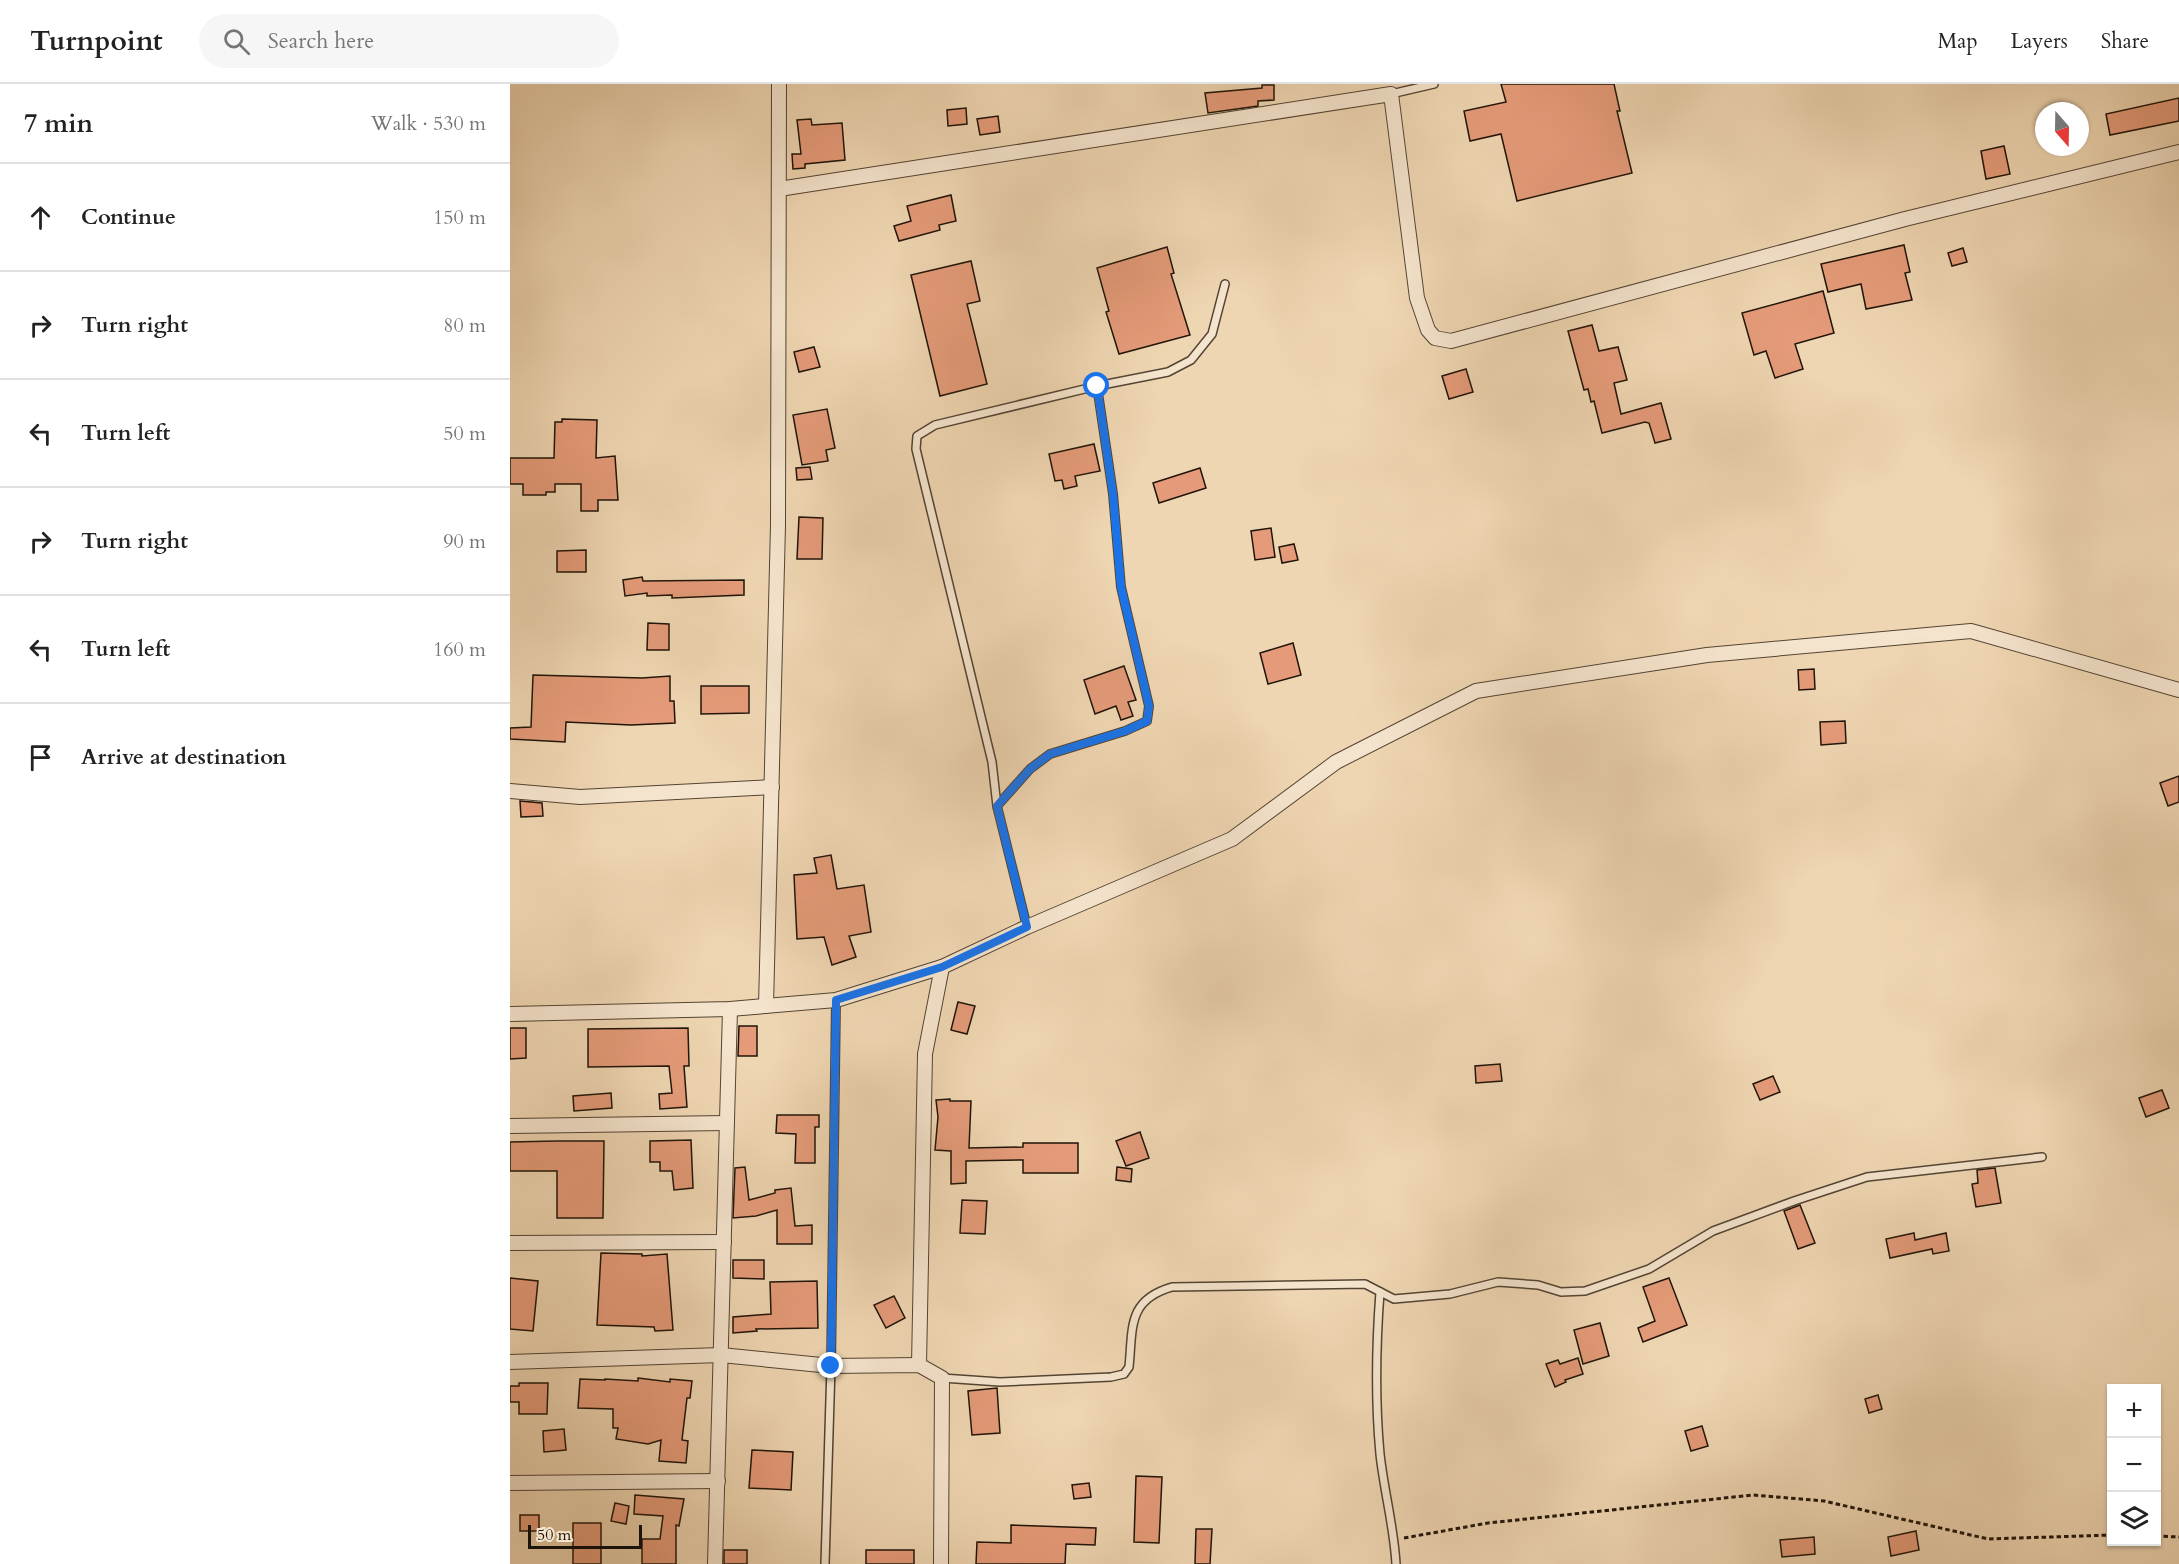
<!DOCTYPE html>
<meta charset="utf-8">
<style>
body{margin:0;font-family:Cardo,serif;background:#f6f6f6;color:#222}
.controls{position:absolute;right:18px;bottom:18px;display:grid;overflow:hidden;border-radius:0px;box-shadow:0 2px 4px #0004}
.controls button{width:54px;height:54px;display:grid;place-items:center;padding:0;border:0;border-bottom:2px solid #e0e0e0;background:#fff;color:#222;font:30px sans-serif}
.compass{position:absolute;left:1525px;top:18px;width:54px;height:54px;border-radius:50%;background:#fff;box-shadow:0 2px 4px #0004;rotate:160deg}
.scale{position:absolute;left:18px;bottom:15px;width:114px;box-sizing:border-box;padding-left:6px;border:3px solid #1f1409;border-top:0;font-size:16px;line-height:21px;white-space:nowrap;color:#1f1409;-webkit-text-stroke:4px #f5e4cd;paint-order:stroke}
.stop{position:absolute;width:18px;height:18px;margin:-14px;border:4px solid #1a73e8;border-radius:50%;background:#fff}
.stop.end{background:#1a73e8;border-color:#fff;box-shadow:0 2px 6px #0008}
.list{margin:0;padding:0;list-style:none}
h2{display:flex;justify-content:space-between;align-items:center;height:78px;margin:0;padding:0 24px;font-size:26px}
h2 small{font-size:20px;font-weight:400;color:#767676}
.list li{display:grid;grid-template-columns:39px 1fr auto;gap:18px;align-items:center;box-sizing:border-box;height:108px;padding:0 24px;border-top:2px solid #e0e0e0}
.list b{display:block;font-size:22px;white-space:nowrap}
.list em{font-size:20px;font-style:normal;color:#767676}
.icon{flex:none;width:33px;height:33px;fill:none;stroke:currentColor;stroke-width:2;stroke-linecap:round;stroke-linejoin:round}
.map{position:relative;flex:none;width:1669px;height:1480px;overflow:hidden}
header{display:flex;align-items:center;gap:36px;box-sizing:border-box;height:84px;padding:0 30px;background:#fff;border-bottom:2px solid #e0e0e0}
header strong{font-size:28px}
nav{display:flex;gap:33px;margin-inline-start:auto;font-size:21px}
.search{width:420px;height:54px;background:#f6f6f6;display:flex;align-items:center;gap:15px;box-sizing:border-box;padding:0 21px;border-radius:33px;color:#767676;font-size:22px}
main{display:flex}
aside{flex:1;background:#fff}
.map>svg:first-child{display:block}
.building{fill:#e59b79;stroke:#1f1409;stroke-width:1.5}
.lines{fill:none;stroke-linecap:round;stroke-linejoin:round}
.service-casing{stroke:#534433;stroke-width:10}
.minor-casing{stroke:#534433;stroke-width:16}
.path{stroke:#1f1409;stroke-width:3;stroke-dasharray:4.5 3;stroke-linecap:butt}
.service{stroke:#f5e4cd;stroke-width:7}
.minor{stroke:#f5e4cd;stroke-width:14}
.route{stroke:#1a73e8;stroke-width:8}
</style>
<header>
<strong>Turnpoint</strong>
<div class="search"><svg class="icon" aria-label="search" viewBox="0 0 24 24"><circle cx="10" cy="10" r="6"/><path d="M15 15l6 6"/></svg>Search here</div>
<nav><a>Map</a><a>Layers</a><a>Share</a></nav>
</header>
<main>
<aside>
<h2>7 min<small>Walk · 530 m</small></h2>
<ul class="list">
<li><svg class="icon" aria-label="ahead" viewBox="0 0 24 24"><path d="M12 20V5M6 11l6-6 6 6"/></svg><div><b>Continue</b></div><em>150 m</em></li>
<li><svg class="icon" aria-label="right" viewBox="0 0 24 24"><path d="M7 20v-9h11M14 6l5 5-5 5"/></svg><div><b>Turn right</b></div><em>80 m</em></li>
<li><svg class="icon" aria-label="left" viewBox="0 0 24 24"><path d="M17 20v-9H6M10 6l-5 5 5 5"/></svg><div><b>Turn left</b></div><em>50 m</em></li>
<li><svg class="icon" aria-label="right" viewBox="0 0 24 24"><path d="M7 20v-9h11M14 6l5 5-5 5"/></svg><div><b>Turn right</b></div><em>90 m</em></li>
<li><svg class="icon" aria-label="left" viewBox="0 0 24 24"><path d="M17 20v-9H6M10 6l-5 5 5 5"/></svg><div><b>Turn left</b></div><em>160 m</em></li>
<li><svg class="icon" aria-label="arrive" viewBox="0 0 24 24"><path d="M6 21V4h12l-3 4 3 4H6"/></svg><div><b>Arrive at destination</b></div></li>
</ul>
</aside>
<div class="map">
<svg width="1669" height="1480" viewBox="0 0 1669 1480">
<rect width="100%" height="100%" fill="#efd6b2"/>
<filter id="stains"><feTurbulence type="fractalNoise" baseFrequency=".00333" numOctaves="4"/><feColorMatrix values="0 0 0 0 .2 0 0 0 0 .09 0 0 0 0 .02 0 0 0 .5 -.17"/></filter>
<radialGradient id="worn" r=".72"><stop offset=".6" stop-color="#630" stop-opacity="0"/><stop offset="1" stop-color="#630" stop-opacity=".3"/></radialGradient>
<g class="building">
<path d="M991,0H1104L1110,27H1107L1122,89L1007,117L991,50L960,57L954,27L996,18Z"/>
<path d="M752,1H764V16L748,17V22L698,29L695,9L752,4Z"/>
<path d="M1669,14V37L1600,51L1596,30Z"/>
<path d="M456,24L457,40L438,42L437,26Z"/>
<path d="M488,32L490,48L470,51L467,35Z"/>
<path d="M301,35L302,41L332,39L335,76L295,80V84L283,85L282,70H291L287,36Z"/>
<path d="M1494,62L1500,90L1476,95L1471,67Z"/>
<path d="M441,111L446,137L429,141L430,146L389,157L384,142L401,137L397,122Z"/>
<path d="M1394,161L1400,188L1395,189L1402,216L1356,225L1351,200L1318,208L1311,180Z"/>
<path d="M657,163L664,189L661,190L680,251L609,270L596,228L599,227L587,184Z"/>
<path d="M1453,164L1457,178L1442,182L1438,169Z"/>
<path d="M461,177L470,217L457,220L477,300L430,312L401,191Z"/>
<path d="M1313,207L1324,249L1285,260L1293,285L1265,294L1256,267L1244,271L1232,229Z"/>
<path d="M1082,241L1089,267L1108,263L1117,296L1104,299L1111,330L1151,319L1161,355L1145,359L1139,339L1135,338L1092,349L1084,317L1081,318L1078,305L1074,306L1058,247Z"/>
<path d="M304,263L310,283L289,288L284,268Z"/>
<path d="M956,285L963,308L939,315L932,292Z"/>
<path d="M317,325L325,364L316,366L318,377L292,381L283,331Z"/>
<path d="M52,335L87,336L86,374L105,372L108,416H88V427H71V400H45V408H36V411H13V400H0V374H44L45,338H52Z"/>
<path d="M584,360L590,387L565,392L567,402L554,405L552,396L545,397L539,370Z"/>
<path d="M300,383L302,395L287,396L286,384Z"/>
<path d="M690,384L696,404L649,419L643,399Z"/>
<path d="M289,433L313,434L312,475H287Z"/>
<path d="M761,444L765,473L745,476L741,447Z"/>
<path d="M784,460L788,476L772,479L769,463Z"/>
<path d="M76,466V488H47V467Z"/>
<path d="M132,493L133,497L234,496V511L162,514V511L137,512V509L115,512L113,496Z"/>
<path d="M138,539L159,540V566H137Z"/>
<path d="M783,559L791,591L758,600L750,569Z"/>
<path d="M614,582L626,616L618,618L623,632L611,636L606,622L585,630L574,596Z"/>
<path d="M1304,585L1305,605L1289,606L1288,586Z"/>
<path d="M23,591L132,594L160,592V617H164L165,639L121,641L56,638L55,658L0,655V644L21,643Z"/>
<path d="M191,602H239V629L191,630Z"/>
<path d="M1335,637L1336,659L1311,661L1310,638Z"/>
<path d="M1669,692V718L1658,722L1650,699Z"/>
<path d="M10,717L32,719L33,732L11,733Z"/>
<path d="M321,771L327,805L354,801L361,848L339,852L346,873L322,881L314,853L287,855L284,791L307,789L304,774Z"/>
<path d="M448,918L465,922L457,950L441,946Z"/>
<path d="M229,942H247V972H228Z"/>
<path d="M0,944H16V974L0,975Z"/>
<path d="M178,944L179,982H174L177,1023L150,1025L149,1010L162,1009L159,982L78,983V945Z"/>
<path d="M990,980L992,997L966,999L965,982Z"/>
<path d="M1263,992L1270,1008L1250,1016L1243,1000Z"/>
<path d="M1652,1006L1659,1024L1636,1033L1629,1014Z"/>
<path d="M101,1009L102,1024L64,1027L63,1012Z"/>
<path d="M440,1015V1017H461L459,1064L513,1063V1059H568V1089H513V1076L456,1077V1099L441,1100V1067L425,1066L428,1033L426,1016Z"/>
<path d="M267,1031H309V1043H305V1079H285L286,1050L266,1049Z"/>
<path d="M630,1048L639,1074L616,1082L606,1057Z"/>
<path d="M181,1056L183,1104L164,1106L162,1087H150V1078H140V1057Z"/>
<path d="M47,1057H94L93,1134H47V1087H0V1058Z"/>
<path d="M235,1083L239,1116L265,1109V1106L281,1104L285,1142L302,1141V1160H267V1126L246,1132L223,1134L225,1084Z"/>
<path d="M607,1083L622,1085L621,1098L606,1096Z"/>
<path d="M1485,1084L1491,1119L1466,1123L1462,1100L1468,1099L1467,1086Z"/>
<path d="M452,1116L477,1117L475,1150L450,1149Z"/>
<path d="M1290,1121L1305,1159L1288,1165L1274,1127Z"/>
<path d="M1404,1149L1405,1156L1436,1149L1439,1167L1423,1170L1422,1165L1380,1174L1376,1155Z"/>
<path d="M91,1169L132,1170V1172L157,1170L163,1246L145,1247L144,1243L87,1241Z"/>
<path d="M223,1176H254V1195L223,1194Z"/>
<path d="M0,1194L28,1197L23,1247L0,1245Z"/>
<path d="M1159,1194L1177,1241L1133,1258L1128,1244L1145,1237L1133,1203Z"/>
<path d="M307,1197L308,1244L246,1245L247,1247L223,1249V1233L261,1230L260,1198Z"/>
<path d="M384,1212L395,1234L376,1244L364,1221Z"/>
<path d="M1090,1239L1099,1272L1073,1280L1064,1246Z"/>
<path d="M1068,1274L1073,1290L1055,1296L1056,1298L1045,1303L1036,1280L1048,1276L1050,1280Z"/>
<path d="M128,1294L160,1298V1295L182,1297L180,1314H177L172,1356L178,1357L176,1379L149,1377L151,1356L138,1360L106,1355L108,1344H103V1325L68,1324L70,1295L95,1296V1295L128,1297Z"/>
<path d="M9,1299H38L37,1330H9V1318H0V1302H9Z"/>
<path d="M487,1304L490,1349L462,1351L458,1307Z"/>
<path d="M1368,1311L1372,1325L1359,1329L1355,1315Z"/>
<path d="M1192,1342L1198,1362L1181,1367L1175,1347Z"/>
<path d="M54,1345L56,1366L34,1368L33,1347Z"/>
<path d="M242,1366L283,1368L281,1406L239,1404Z"/>
<path d="M626,1392L652,1393L649,1459L624,1458Z"/>
<path d="M579,1399L581,1413L564,1415L562,1401Z"/>
<path d="M125,1411L174,1415L169,1442L166,1441V1480H132V1455H150L153,1432L124,1430Z"/>
<path d="M105,1419L119,1422L116,1440L101,1437Z"/>
<rect x="10" y="1431" width="19" height="16"/>
<rect x="63" y="1439" width="28" height="41"/>
<path d="M501,1441L586,1444L585,1461L556,1460L555,1480H466L467,1458L501,1459Z"/>
<path d="M686,1445H702L700,1480H685Z"/>
<path d="M1406,1447L1409,1466L1381,1472L1378,1453Z"/>
<path d="M1304,1453L1305,1470L1272,1473L1270,1456Z"/>
<rect x="214" y="1466" width="23" height="14"/>
<rect x="356" y="1466" width="48" height="14"/>
</g>
<g class="lines">
<defs>
<g id="service">
<path d="M881,10L924,0"/>
<path d="M487,722L520,685L540,670L615,647L637,637L639,622L611,503L603,410L587,302"/>
<path d="M517,843L487,722L482,678L406,365L407,352L425,341L587,302L658,288L681,276L702,250L715,200"/>
<path d="M870,1208C866,1261 865,1316 870,1370C874,1407 884,1443 886,1480"/>
<path d="M432,1294L490,1298L601,1293L614,1290L619,1283C623,1244 617,1216 662,1203L855,1200L884,1215L940,1210L988,1198L1028,1201L1051,1208L1075,1207L1139,1185L1203,1147L1284,1117L1357,1093L1532,1073"/>
<path d="M315,1480L321,1282L326,916"/>
</g>
<g id="minor">
<path d="M269,105L881,10L907,214L918,246L925,254L941,257L1395,135L1669,68"/>
<path d="M0,707L70,713L262,703"/>
<path d="M256,922L268,441L269,0"/>
<path d="M0,930L220,925L326,916L432,883L517,843L722,755L826,678L966,607L1197,571L1461,547L1669,606"/>
<path d="M0,1042L217,1039"/>
<path d="M0,1159L214,1158"/>
<path d="M0,1278L211,1271L321,1282L409,1281L432,1294L431,1480"/>
<path d="M409,1281L415,970L432,883"/>
<path d="M0,1399L208,1397"/>
<path d="M205,1480L220,925"/>
</g>
</defs>
<use href="#service" class="service-casing"/>
<use href="#minor" class="minor-casing"/>
<g class="path">
<path d="M1646,1452L1669,1453"/>
<path d="M894,1454L978,1439L1243,1411L1314,1417L1478,1455L1602,1451"/>
</g>
<use href="#service" class="service"/>
<use href="#minor" class="minor"/>
</g>
<g class="lines">
<path class="route" d="M321,1282L326,916L432,883L517,843L487,722L520,685L540,670L615,647L637,637L639,622L611,503L603,410L587,302"/>
</g>
<rect width="100%" height="100%" filter="url(#stains)"/>
<rect width="100%" height="100%" fill="url(#worn)"/>
</svg>
<div class="controls">
<button>+</button>
<button>−</button>
<button><svg class="icon" aria-label="layers" viewBox="0 0 24 24"><path d="M12 4l9 5-9 5-9-5zM3 14l9 5 9-5"/></svg></button>
</div>
<svg class="compass" viewBox="-18 -18 36 36"><path d="M0-13l5 13h-10z" fill="#e53935"/><path d="M0 13l5-13h-10z" fill="#767676"/></svg>
<div class="scale">50 m</div>
<div class="stop" style="left:587px;top:302px"></div>
<div class="stop end" style="left:321px;top:1282px"></div>
</div>
</main>
